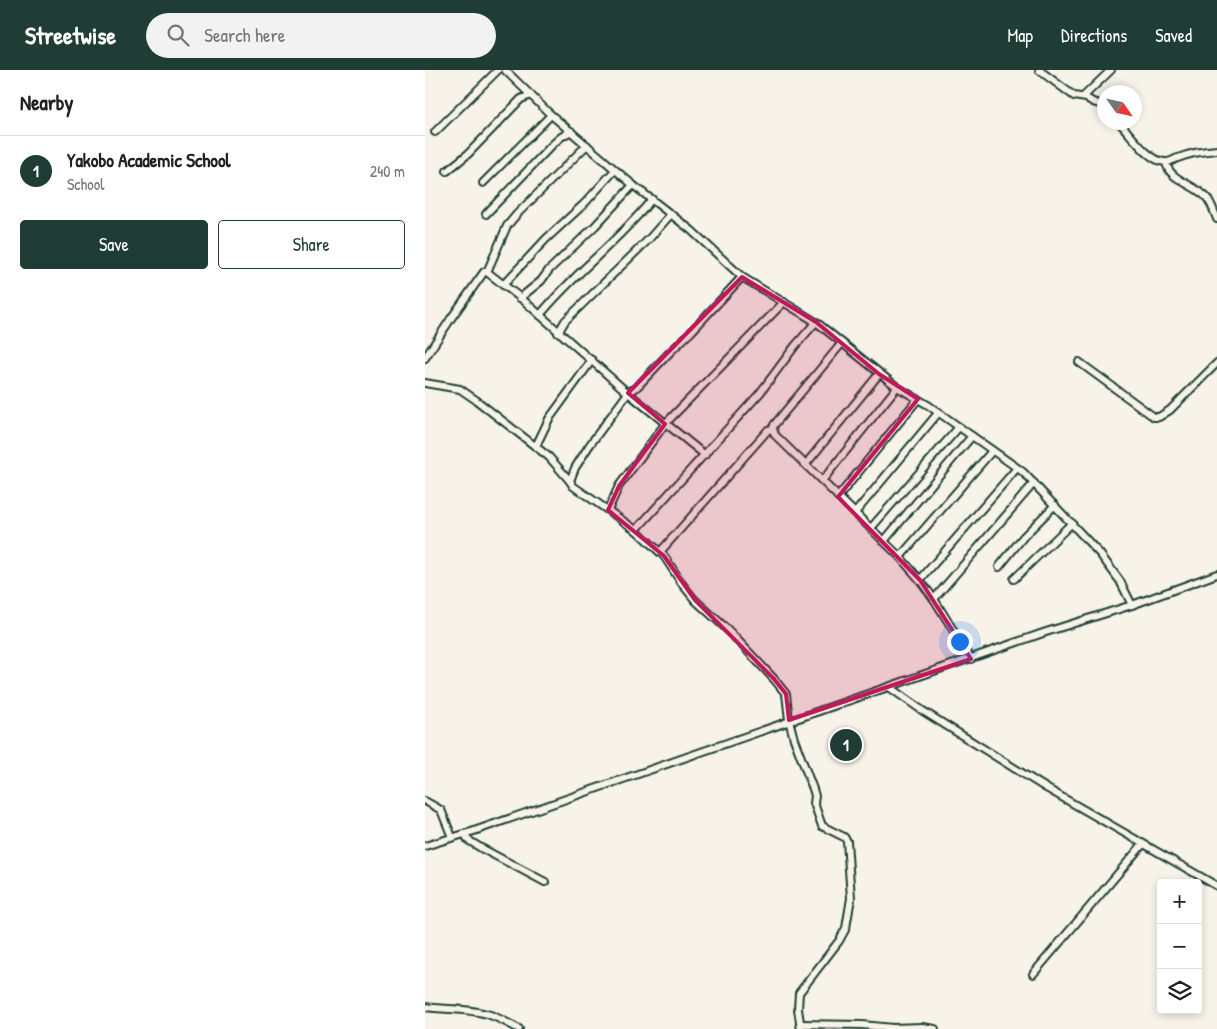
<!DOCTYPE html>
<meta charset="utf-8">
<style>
body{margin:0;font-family:"Patrick Hand",sans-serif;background:#f2f2f2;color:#222}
.controls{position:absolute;right:15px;bottom:15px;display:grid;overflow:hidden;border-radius:5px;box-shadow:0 2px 8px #0003}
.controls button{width:45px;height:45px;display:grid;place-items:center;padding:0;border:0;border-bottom:1px solid #e0e0e0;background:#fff;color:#222;font:25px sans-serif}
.compass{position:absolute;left:672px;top:15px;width:45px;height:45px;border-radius:50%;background:#fff;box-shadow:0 2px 8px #0003;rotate:124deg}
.you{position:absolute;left:534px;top:571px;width:18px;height:18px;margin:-12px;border:4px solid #fff;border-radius:50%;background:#1a73e8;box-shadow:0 0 0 8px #1a73e833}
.badge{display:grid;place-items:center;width:32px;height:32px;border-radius:50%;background:#1f3d34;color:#fff;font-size:16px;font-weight:700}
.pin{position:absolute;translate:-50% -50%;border:2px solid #fff;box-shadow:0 1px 5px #0006}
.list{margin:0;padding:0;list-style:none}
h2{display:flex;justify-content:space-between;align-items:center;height:65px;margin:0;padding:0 20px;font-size:21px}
h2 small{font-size:16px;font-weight:400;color:#767676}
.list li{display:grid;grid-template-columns:32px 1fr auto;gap:15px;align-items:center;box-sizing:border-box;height:70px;padding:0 20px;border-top:1px solid #e0e0e0}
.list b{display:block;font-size:19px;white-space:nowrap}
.list p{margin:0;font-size:16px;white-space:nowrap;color:#767676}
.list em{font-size:16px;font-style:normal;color:#767676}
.actions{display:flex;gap:10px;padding:15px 20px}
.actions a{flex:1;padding:11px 0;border:1px solid #1f3d34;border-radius:5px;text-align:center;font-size:18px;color:#1f3d34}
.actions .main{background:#1f3d34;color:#fff}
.icon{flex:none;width:28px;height:28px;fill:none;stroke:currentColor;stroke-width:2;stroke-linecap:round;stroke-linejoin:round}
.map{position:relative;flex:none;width:792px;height:959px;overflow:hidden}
header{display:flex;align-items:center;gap:30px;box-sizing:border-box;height:70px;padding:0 25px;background:#1f3d34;color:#fff}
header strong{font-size:24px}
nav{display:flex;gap:28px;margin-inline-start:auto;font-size:18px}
.search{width:350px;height:45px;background:#f2f2f2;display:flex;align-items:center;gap:12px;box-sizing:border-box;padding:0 18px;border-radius:28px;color:#767676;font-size:19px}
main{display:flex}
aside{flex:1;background:#fff}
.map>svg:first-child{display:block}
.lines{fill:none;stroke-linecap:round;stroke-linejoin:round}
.minor-casing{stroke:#1f3d34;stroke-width:10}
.minor{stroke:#f7f3e8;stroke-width:6}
.marked{fill:#c2185b;fill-opacity:0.2;stroke:#c2185b;stroke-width:4;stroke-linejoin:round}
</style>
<header>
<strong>Streetwise</strong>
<div class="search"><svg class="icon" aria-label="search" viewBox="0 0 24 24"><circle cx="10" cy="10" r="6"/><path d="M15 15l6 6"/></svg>Search here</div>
<nav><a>Map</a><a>Directions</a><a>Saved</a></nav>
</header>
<main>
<aside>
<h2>Nearby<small></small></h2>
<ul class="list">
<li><span class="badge">1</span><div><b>Yakobo Academic School</b><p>School</p></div><em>240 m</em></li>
</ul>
<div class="actions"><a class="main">Save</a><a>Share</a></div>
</aside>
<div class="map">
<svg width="792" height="959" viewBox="0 0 792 959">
<rect width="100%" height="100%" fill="#f7f3e8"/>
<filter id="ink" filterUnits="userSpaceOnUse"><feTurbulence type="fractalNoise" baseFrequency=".02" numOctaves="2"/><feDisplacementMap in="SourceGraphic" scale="10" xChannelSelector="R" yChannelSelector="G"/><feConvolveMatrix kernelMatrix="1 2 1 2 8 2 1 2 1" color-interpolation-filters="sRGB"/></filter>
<g filter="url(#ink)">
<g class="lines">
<defs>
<g id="minor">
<path d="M80,0L124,43L208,115L266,160L317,207L391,252L472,317L503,335L598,402L675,484L695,511L707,535"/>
<path d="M614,0L649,26L661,28L668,32L680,36"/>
<path d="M658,27L686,0"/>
<path d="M694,52C705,64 726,94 742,92C746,92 749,89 753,88C765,83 779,81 792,80"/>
<path d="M10,62L73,0"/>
<path d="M741,92C744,111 770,114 782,128C787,134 789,142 792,149"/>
<path d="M22,101L43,84L96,29L106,25"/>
<path d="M58,113L126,45"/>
<path d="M61,144L128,74L136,67L146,61"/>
<path d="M62,202L97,229L203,323L280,385"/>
<path d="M78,215L121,169L159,134L190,100"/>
<path d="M95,228L116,211L124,200L170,156L208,115"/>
<path d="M115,245C149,203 194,171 227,129"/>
<path d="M133,263L140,251L224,169L246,144"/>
<path d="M417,273L349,355L348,359L350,365L475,487L495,510L509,529L546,589"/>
<path d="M0,288L27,247L59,202H62L82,156L92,144L162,75"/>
<path d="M654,292L729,347H734L745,340L792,293"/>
<path d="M0,313L35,319L51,330L124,387L145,411L148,416L211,460L239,486L258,515L270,530L303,560L349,609L361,624L364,650L369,669L388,719L390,726L389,733L397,756L419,767L422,771L426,828L421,858L414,871L374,923L373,939L376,959"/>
<path d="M111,376L124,349L167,290"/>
<path d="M381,394L454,304"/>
<path d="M145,411L150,398L164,376L203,323L212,317L245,282L266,262L317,207"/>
<path d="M397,411L472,317"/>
<path d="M413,427L493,329"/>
<path d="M183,440L194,416L240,354L359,232"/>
<path d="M430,443L514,342"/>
<path d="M446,458L534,357"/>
<path d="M211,460L335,323L370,276L391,252"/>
<path d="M459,471L547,366"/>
<path d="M235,482L343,360L348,359"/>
<path d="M475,487L567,381"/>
<path d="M574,497L599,466L630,435"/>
<path d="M589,509L647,453"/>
<path d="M495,510L592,398"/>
<path d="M509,529L609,413"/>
<path d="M464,617L498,641L621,718L792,816"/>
<path d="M0,731L16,740L27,767"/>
<path d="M40,764L43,770L56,778L120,812"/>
<path d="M0,776L49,761L621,562L707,535L792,504"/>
<path d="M608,904L718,774"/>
<path d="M0,937C21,940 42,938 62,944C73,947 84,954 94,959"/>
<path d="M375,954L437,955L468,958L497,957L510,959"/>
</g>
</defs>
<use href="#minor" class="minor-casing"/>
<use href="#minor" class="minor"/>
</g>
</g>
<path class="marked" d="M317,207L391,252L454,304L493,329L413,427L495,510L546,589L364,650L361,624L349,609L270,530L239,486L183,440L194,416L240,354L203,323Z"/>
</svg>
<div class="controls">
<button>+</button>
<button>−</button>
<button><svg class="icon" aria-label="layers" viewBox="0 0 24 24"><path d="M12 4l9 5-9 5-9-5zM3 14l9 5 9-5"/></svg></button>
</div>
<svg class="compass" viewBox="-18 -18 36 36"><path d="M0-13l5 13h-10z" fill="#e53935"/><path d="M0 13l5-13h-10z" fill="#767676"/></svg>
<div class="you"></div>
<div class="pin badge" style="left:421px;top:675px">1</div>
</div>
</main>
